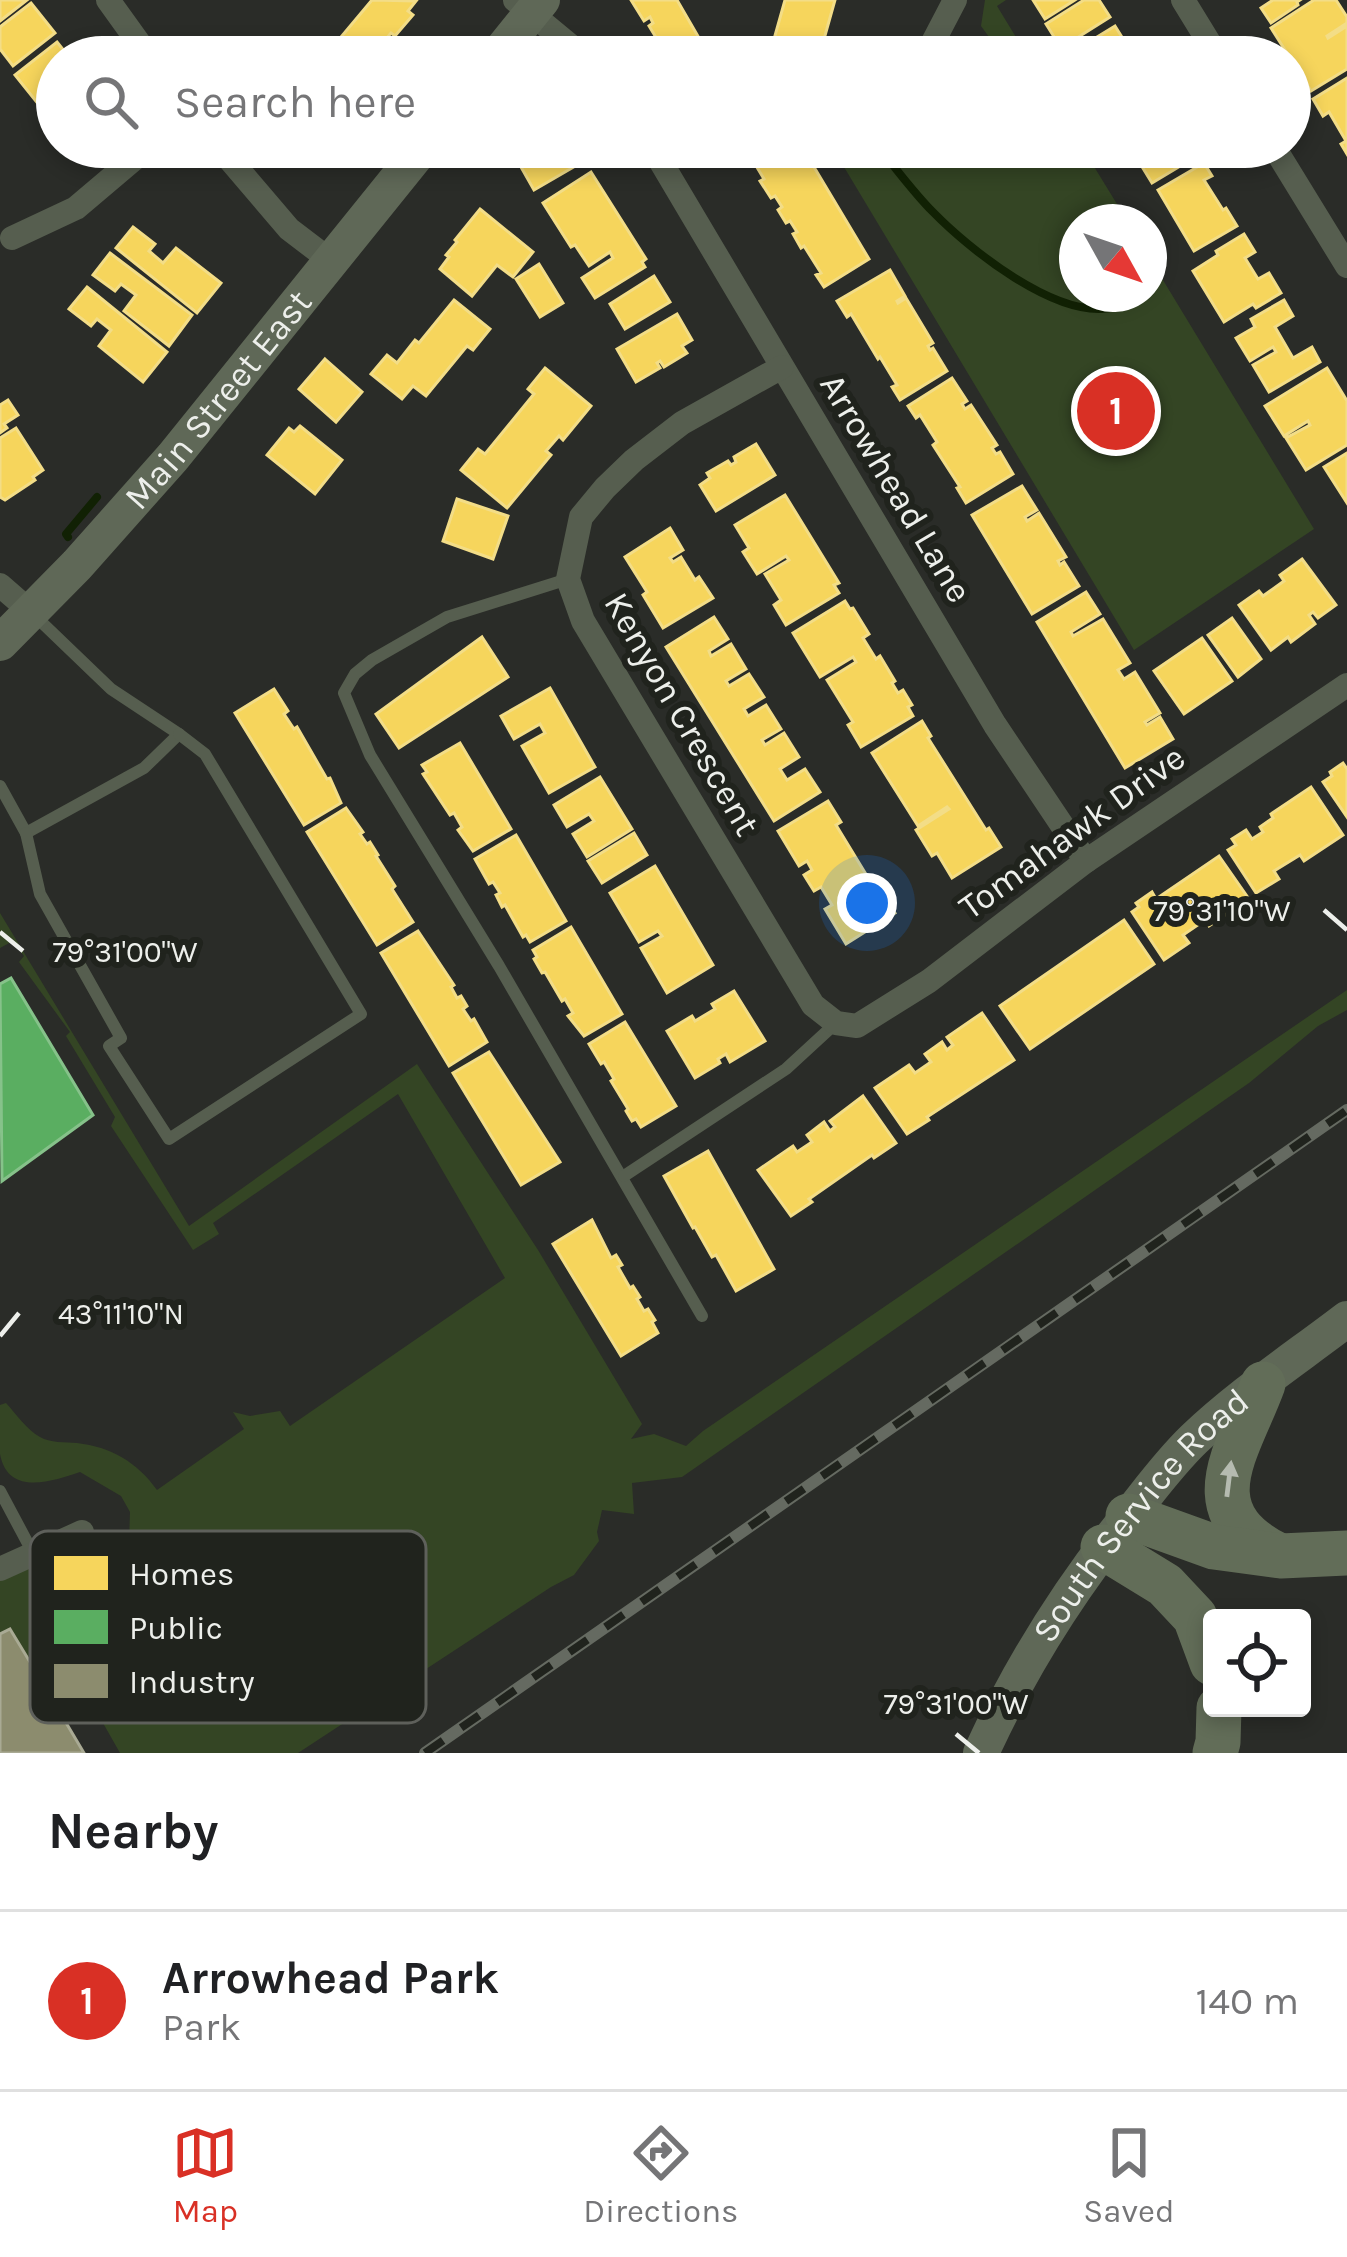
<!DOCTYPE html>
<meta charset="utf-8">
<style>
body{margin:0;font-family:Karla,sans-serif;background:#f2f2f2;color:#202124}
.controls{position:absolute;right:36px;bottom:36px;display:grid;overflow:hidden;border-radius:12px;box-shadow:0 6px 18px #0003}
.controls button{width:108px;height:108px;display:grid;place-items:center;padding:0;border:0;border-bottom:3px solid #e0e0e0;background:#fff;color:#202124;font:60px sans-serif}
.compass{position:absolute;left:1059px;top:204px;width:108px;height:108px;border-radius:50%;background:#fff;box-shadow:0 6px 18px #0003;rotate:130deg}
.you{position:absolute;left:867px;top:903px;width:42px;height:42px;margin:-30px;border:9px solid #fff;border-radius:50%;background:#1a73e8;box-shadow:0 0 0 18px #1a73e833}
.badge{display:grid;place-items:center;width:78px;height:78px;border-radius:50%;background:#d93025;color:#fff;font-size:39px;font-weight:700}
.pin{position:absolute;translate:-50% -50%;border:6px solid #fff;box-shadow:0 3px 12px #0006}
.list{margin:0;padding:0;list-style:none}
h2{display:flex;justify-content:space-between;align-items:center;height:156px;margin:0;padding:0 48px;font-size:51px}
h2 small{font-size:39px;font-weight:400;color:#757577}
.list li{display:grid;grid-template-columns:78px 1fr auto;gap:36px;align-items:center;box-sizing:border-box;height:180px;padding:0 48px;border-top:3px solid #e0e0e0}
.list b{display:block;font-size:45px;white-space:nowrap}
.list p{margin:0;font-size:39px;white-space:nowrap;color:#757577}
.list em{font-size:39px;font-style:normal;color:#757577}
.icon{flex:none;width:66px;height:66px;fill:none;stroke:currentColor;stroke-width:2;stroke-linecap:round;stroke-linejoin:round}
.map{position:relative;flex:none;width:1347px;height:1753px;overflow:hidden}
.search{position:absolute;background:#fff;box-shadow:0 6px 18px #0003;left:36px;right:36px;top:36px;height:132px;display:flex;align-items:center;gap:30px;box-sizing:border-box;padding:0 42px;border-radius:66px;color:#757577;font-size:45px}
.sheet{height:336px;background:#fff}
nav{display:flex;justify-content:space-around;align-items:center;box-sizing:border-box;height:168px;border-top:3px solid #e0e0e0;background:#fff;font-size:33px;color:#757577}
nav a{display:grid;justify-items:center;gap:6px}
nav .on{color:#d93025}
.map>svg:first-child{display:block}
.green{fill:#344524}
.homes{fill:#f6d55c;stroke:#f3dd87;stroke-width:3}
.public{fill:#5aae61;stroke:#86c28a;stroke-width:3}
.industry{fill:#8c8c6e;stroke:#a9aa94;stroke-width:3}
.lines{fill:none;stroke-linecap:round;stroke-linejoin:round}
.stream{stroke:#112104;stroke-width:8}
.lane{stroke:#565e4f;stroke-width:12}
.street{stroke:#565e4f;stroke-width:24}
.secondary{stroke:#5f6857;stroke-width:36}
.highway{stroke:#626d58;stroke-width:45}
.rail-casing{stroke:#656a61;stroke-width:12}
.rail{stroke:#20231d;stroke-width:8;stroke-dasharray:22;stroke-linecap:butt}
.oneway{fill:#b5bbb0}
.ticks{fill:none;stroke:#edefeb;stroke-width:4.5}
.labels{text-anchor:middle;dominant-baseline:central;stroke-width:12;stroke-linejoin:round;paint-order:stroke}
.street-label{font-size:36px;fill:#edefeb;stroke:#20231d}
.key{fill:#20231d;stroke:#5e605b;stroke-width:3}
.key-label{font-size:33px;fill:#edefeb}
.ticks-label{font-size:30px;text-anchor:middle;fill:#edefeb;stroke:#20231d;stroke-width:12;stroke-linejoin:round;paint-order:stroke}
</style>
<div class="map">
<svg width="1347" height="1753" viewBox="0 0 1347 1753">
<rect width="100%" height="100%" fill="#2a2c28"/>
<g class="green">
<path d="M985,0H1006L997,6L1028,57H985L989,37L981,26Z"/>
<path d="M832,147H1082L1128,222H1077V294H1149V257L1314,529L1134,650Z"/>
<path d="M0,913L189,1226L417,1064L538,1250L642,1424L631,1439L654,1434L686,1446L703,1431L1347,990V1010L1318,1026L1249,1083L682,1477L632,1483L634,1514L602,1510L597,1532L599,1541L574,1575L551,1587L298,1753H120L90,1700L75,1651L53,1633L30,1662L0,1634V1581L30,1567L88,1581L112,1566L129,1543L130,1512L121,1496L80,1472C53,1481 8,1497 0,1454C0,1438 0,1420 0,1405L6,1403C16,1414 27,1430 40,1437C50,1443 65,1442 77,1443C111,1447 137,1462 157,1490L244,1429L233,1412L250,1416L280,1411L290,1426L505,1278L398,1094L213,1223L219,1234L193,1250L111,1126L115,1117L66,1036L70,1032L19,962L24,956L13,941L0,948Z"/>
</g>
<g class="homes">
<path d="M0,0H27L0,21Z"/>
<path d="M372,0L416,1L408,11L413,15L395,36L391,33L371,57H366L341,37Z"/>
<path d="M631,0H677L699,38L672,54L668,46L663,49L649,26L653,23L650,17L644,21Z"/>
<path d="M785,0H835L819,57H769Z"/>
<path d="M1033,0H1075L1045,19Z"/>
<path d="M1084,0H1099L1110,17L1061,48L1046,24Z"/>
<path d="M1273,0H1300L1297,2L1298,5L1271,23L1261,8Z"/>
<path d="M1314,0H1336L1347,17V23L1327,36L1328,38L1347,26V69L1311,91L1271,28Z"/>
<path d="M31,3L55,33L13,66L0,49V27Z"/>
<path d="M1115,26L1125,42L1111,51L1114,57H1073L1092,46L1089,42Z"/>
<path d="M57,42L69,57H57V91L39,105L15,75Z"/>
<path d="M1347,78V154L1341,144L1346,141L1329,112L1323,116L1313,99Z"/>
<path d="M57,104V131L44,114Z"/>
<path d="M516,147H576L584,161L534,190L521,167L526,164Z"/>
<path d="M771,147H802L869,259L824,287L816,275L821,273L804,246L801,248L793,234L797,232L790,221L786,223L778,210L782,207L775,196L771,198L760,181L764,179L752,159Z"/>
<path d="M1130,147H1192L1197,156L1152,183Z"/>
<path d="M1204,163L1212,176L1204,180L1223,210L1226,208L1237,226L1194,251L1158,190Z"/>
<path d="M591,172L646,259L642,262L645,267L595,298L582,278L613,258L610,252L589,266L575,245L571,247L543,203Z"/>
<path d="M480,209L533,252L513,277L497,265L472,296L440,269L449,257L446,255L457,242L455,240Z"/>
<path d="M133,227L155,244L149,251L163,263L176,248L221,283L197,313L116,248Z"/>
<path d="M1244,234L1255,252L1245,258L1258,279L1269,273L1281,293L1256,308L1253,304L1224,322L1193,271L1218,255L1216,251Z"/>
<path d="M110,253L192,315L169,346L124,311L136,295L121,284L115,291L93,275Z"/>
<path d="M539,264L563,303L540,317L516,279Z"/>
<path d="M890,270L905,296L897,301L898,303L906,298L933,343L928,346L930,350L933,348L947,371L900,400L892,387L897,385L880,357L878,359L851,314L847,317L837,301Z"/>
<path d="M654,276L670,302L625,329L610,304Z"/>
<path d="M87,287L167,352L143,382L99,346L111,330L97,319L91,326L69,309Z"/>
<path d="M454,300L490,329L473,350L467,346L426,396L413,386L402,399L371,374L387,355L397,363L415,340L419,343Z"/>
<path d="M1284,300L1293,316L1275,327L1293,358L1312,347L1320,362L1269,392L1253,365L1276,352L1273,347L1250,361L1236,338L1255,327L1251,319Z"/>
<path d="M677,314L692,340L682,346L687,353L664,367L660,361L657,363L660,368L636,382L617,349Z"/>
<path d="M325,359L362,392L336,422L299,389Z"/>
<path d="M545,368L591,406L563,440L559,436L546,451L551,455L507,508L461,470L478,449L485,454L534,394L528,389Z"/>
<path d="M1327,368L1347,401V445L1306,470L1286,438L1310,425L1308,421L1284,436L1265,406Z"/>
<path d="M952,378L967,401L962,404L965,409L971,405L997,445L992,448L996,454L1000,452L1013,474L966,503L957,488L960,487L933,445L937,442L920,415L916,418L908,406Z"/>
<path d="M8,400L18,415L4,424L7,428L0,433V405Z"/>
<path d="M300,426L342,460L315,494L267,455L289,428L294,432Z"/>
<path d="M16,428L43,470L33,477L35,480L5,500L0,497V438Z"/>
<path d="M756,444L775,475L716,511L700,485L710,478L707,473L728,461L731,465L736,462L734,457Z"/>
<path d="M1347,453V503L1324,467Z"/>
<path d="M1022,486L1037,510L1025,517L1027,521L1039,513L1066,557L1058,561L1060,565L1064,562L1079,586L1032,614L972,515Z"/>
<path d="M785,495L839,583L834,585L839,593L786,625L774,605L781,600L765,574L789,560L786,556L757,574L743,552L749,548L735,525Z"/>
<path d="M457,499L508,516L493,559L443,541Z"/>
<path d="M670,528L683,550L670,558L673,562L681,557L695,580L699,577L713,598L663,628L643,595L647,592L625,557Z"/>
<path d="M1302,559L1336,605L1318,618L1313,612L1309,615L1315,624L1291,642L1288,637L1271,650L1239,605L1259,591L1263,596L1284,581L1280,575Z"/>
<path d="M1086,592L1100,614L1071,632L1073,636L1103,619L1130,663L1118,670L1124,679L1135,672L1160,713L1145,722L1147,725L1160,717L1173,739L1125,768L1037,622Z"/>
<path d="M845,601L850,609L853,608L869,634L863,638L876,659L880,656L895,681L892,683L898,693L903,690L912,705L908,707L913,716L861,747L848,725L853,722L827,680L856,662L853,657L820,677L793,633Z"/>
<path d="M714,617L728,639L709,651L711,656L731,644L746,669L726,681L729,686L749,674L764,697L744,709L748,716L766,705L781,729L762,740L765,745L784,733L799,757L780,769L787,780L805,769L820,792L774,821L666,647Z"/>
<path d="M1232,618L1261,659L1238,677L1208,635Z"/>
<path d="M482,637L508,677L399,748L376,714Z"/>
<path d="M1202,638L1232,681L1184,714L1154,671Z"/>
<path d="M550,688L595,767L549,793L522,746L545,733L540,724L514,739L501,716Z"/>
<path d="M274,689L288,711L284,714L294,729L297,727L327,779L330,778L341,803L304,825L235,713Z"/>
<path d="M922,721L931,736L928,738L986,830L989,828L1001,847L952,878L937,853L932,856L916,830L949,809L947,807L918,826L872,753Z"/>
<path d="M460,743L511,829L473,851L458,830L462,827L454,813L450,815L423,774L427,772L422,765Z"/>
<path d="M1343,763L1347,769V817L1323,782L1332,776L1330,772Z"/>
<path d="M600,777L632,829L587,857L573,834L594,821L589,814L567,827L554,805Z"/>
<path d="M1311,787L1343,835L1304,861L1300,855L1274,871L1279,879L1256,893L1228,850L1236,845L1232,839L1246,830L1252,839L1263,832L1260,827L1273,818L1271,814Z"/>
<path d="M828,801L841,822L836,825L878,894L882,892L895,913L846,944L825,909L832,905L821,887L814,891L804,875L812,870L807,861L799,866L778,831Z"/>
<path d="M346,808L363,832L360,834L367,844L370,842L378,855L376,856L395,886L392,889L413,922L377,945L307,832Z"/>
<path d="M634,833L647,855L602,883L588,861Z"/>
<path d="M516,835L566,921L530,942L526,935L523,937L505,905L502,907L496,895L500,893L493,882L489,884L475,859Z"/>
<path d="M1219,856L1249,899L1209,926L1205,920L1183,935L1189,943L1164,960L1132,912L1139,907L1136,903L1152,892L1156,899Z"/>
<path d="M655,866L713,965L667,993L641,948L662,936L658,931L639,942L610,893Z"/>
<path d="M1124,920L1154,964L1030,1049L1000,1006Z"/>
<path d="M571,927L622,1014L584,1036L568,1016L573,1013L565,999L562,1001L545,972L542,973L534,959L537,957L533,950Z"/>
<path d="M418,931L454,985L451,987L457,998L461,996L467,1006L463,1009L471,1021L474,1019L487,1042L449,1066L381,953Z"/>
<path d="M734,991L765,1041L730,1062L726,1054L718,1059L720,1063L695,1078L667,1031L692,1016L695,1021L715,1009L712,1004Z"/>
<path d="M982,1013L1014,1060L927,1117L929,1120L907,1134L875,1088L909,1065L915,1073L931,1062L925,1054L942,1042L947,1050L953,1045L947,1037Z"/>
<path d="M625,1022L676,1106L641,1127L636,1119L632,1121L626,1111L628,1109L611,1081L614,1079L604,1062L601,1064L589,1044Z"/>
<path d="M489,1052L560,1162L521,1185L453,1073Z"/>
<path d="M863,1096L896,1143L874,1158L872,1155L809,1199L812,1202L791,1216L758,1170L793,1146L797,1152L812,1142L807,1135L824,1122L830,1131L835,1127L830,1121Z"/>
<path d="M708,1151L774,1269L736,1291L716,1255L712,1257L695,1227L693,1228L664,1176Z"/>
<path d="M592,1220L611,1258L616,1255L622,1265L618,1267L630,1288L633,1286L640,1297L637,1299L644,1311L648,1309L655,1320L652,1322L658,1333L621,1356L553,1244Z"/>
</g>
<path class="public" d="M11,978L93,1115L2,1181L0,984Z"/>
<path class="industry" d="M10,1629L30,1662L84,1753H0V1634Z"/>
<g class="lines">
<g class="stream">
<path d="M878,147C896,168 913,192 933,212C969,249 1055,318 1110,308C1118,307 1128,300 1136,297"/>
<path d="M68,537L66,534L97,497"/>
</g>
<g class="lane">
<path d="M568,579L447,617L372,660L355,674L344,693L370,755L499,966L702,1316"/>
<path d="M0,786L26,833L144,768L179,734L111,689L35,616"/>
<path d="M26,833L40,894L121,1038L109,1046L169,1139L361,1014L205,754L179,734"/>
<path d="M624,1176L786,1069L836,1023"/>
<path d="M0,1491L33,1553"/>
</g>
<g class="street">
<path d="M108,0L149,57"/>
<path d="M515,0L584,57"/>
<path d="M1183,0L1218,57"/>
<path d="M931,46L955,0"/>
<path d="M219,147L289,229L331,261"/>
<path d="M652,147L995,725L1086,861"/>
<path d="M1274,147L1347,266"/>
<path d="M12,238L76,208L148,147"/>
<path d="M782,367L682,423L634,460L605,488L581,517L568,579L583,621L813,1005L836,1023L857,1026L929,981L1086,861L1347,685"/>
<path d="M0,585L31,612"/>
<path d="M0,1569L82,1532"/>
</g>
<g class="secondary">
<path d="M496,57L542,0"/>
<path id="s1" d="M0,643L77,565L173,457L423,147"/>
<path id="s2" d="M981,1753C1021,1666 1068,1591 1128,1517C1149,1491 1169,1463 1194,1439C1240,1395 1296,1358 1347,1319"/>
</g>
<g class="highway">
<path d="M1263,1384C1239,1450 1189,1511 1278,1555"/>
<path d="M1128,1516L1214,1547L1281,1556L1347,1553"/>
<path d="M1103,1547L1165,1585L1195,1617L1212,1663"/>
<path d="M1215,1753L1218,1742L1219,1708"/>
</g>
<defs>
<path id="rail" d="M425,1753L1347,1110"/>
</defs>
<use href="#rail" class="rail-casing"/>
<use href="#rail" class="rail"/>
</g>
<defs><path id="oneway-solid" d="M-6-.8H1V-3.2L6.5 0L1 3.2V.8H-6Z" transform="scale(3)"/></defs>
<use class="oneway" href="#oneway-solid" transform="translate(1229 1479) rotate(-83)"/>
<path class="ticks" d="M1324,910L1347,930M0,932L23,951M0,1336L19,1313M956,1734L979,1753"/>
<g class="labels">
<g class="street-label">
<text stroke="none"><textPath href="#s1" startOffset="327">Main Street East</textPath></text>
<text transform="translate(896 488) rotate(59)">Arrowhead Lane</text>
<text transform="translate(682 714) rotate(60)">Kenyon Crescent</text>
<text transform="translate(1072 832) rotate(-36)">Tomahawk Drive</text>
<text stroke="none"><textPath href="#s2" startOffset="288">South Service Road</textPath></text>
</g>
</g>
<rect x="30" y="1531" width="396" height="192" rx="18" class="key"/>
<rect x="54" y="1556" width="54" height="34" fill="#f6d55c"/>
<rect x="54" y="1610" width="54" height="34" fill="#5aae61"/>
<rect x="54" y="1664" width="54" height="34" fill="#8c8c6e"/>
<g class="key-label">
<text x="129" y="1585">Homes</text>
<text x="129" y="1639">Public</text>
<text x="129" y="1693">Industry</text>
</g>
<g class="ticks-label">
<text x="1222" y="921">79°31'10"W</text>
<text x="125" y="962">79°31'00"W</text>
<text x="121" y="1324">43°11'10"N</text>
<text x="956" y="1714">79°31'00"W</text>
</g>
</svg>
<div class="controls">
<button><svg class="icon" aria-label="locate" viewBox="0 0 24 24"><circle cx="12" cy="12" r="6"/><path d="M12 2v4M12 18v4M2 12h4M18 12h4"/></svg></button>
</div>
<svg class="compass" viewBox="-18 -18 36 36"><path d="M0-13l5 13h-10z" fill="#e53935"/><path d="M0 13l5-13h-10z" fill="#757577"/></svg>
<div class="you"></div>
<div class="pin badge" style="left:1116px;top:411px">1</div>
<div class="search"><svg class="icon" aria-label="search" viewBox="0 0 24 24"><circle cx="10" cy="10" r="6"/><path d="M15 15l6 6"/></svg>Search here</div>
</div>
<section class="sheet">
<h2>Nearby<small></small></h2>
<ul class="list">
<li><span class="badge">1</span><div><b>Arrowhead Park</b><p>Park</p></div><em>140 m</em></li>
</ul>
</section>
<nav>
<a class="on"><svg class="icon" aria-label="map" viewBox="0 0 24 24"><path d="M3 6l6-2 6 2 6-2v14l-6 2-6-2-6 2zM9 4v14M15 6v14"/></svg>Map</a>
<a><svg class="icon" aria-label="directions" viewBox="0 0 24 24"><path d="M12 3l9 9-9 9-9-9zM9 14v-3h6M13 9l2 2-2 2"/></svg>Directions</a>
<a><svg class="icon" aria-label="saved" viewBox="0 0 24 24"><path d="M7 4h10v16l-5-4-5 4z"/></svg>Saved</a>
</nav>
